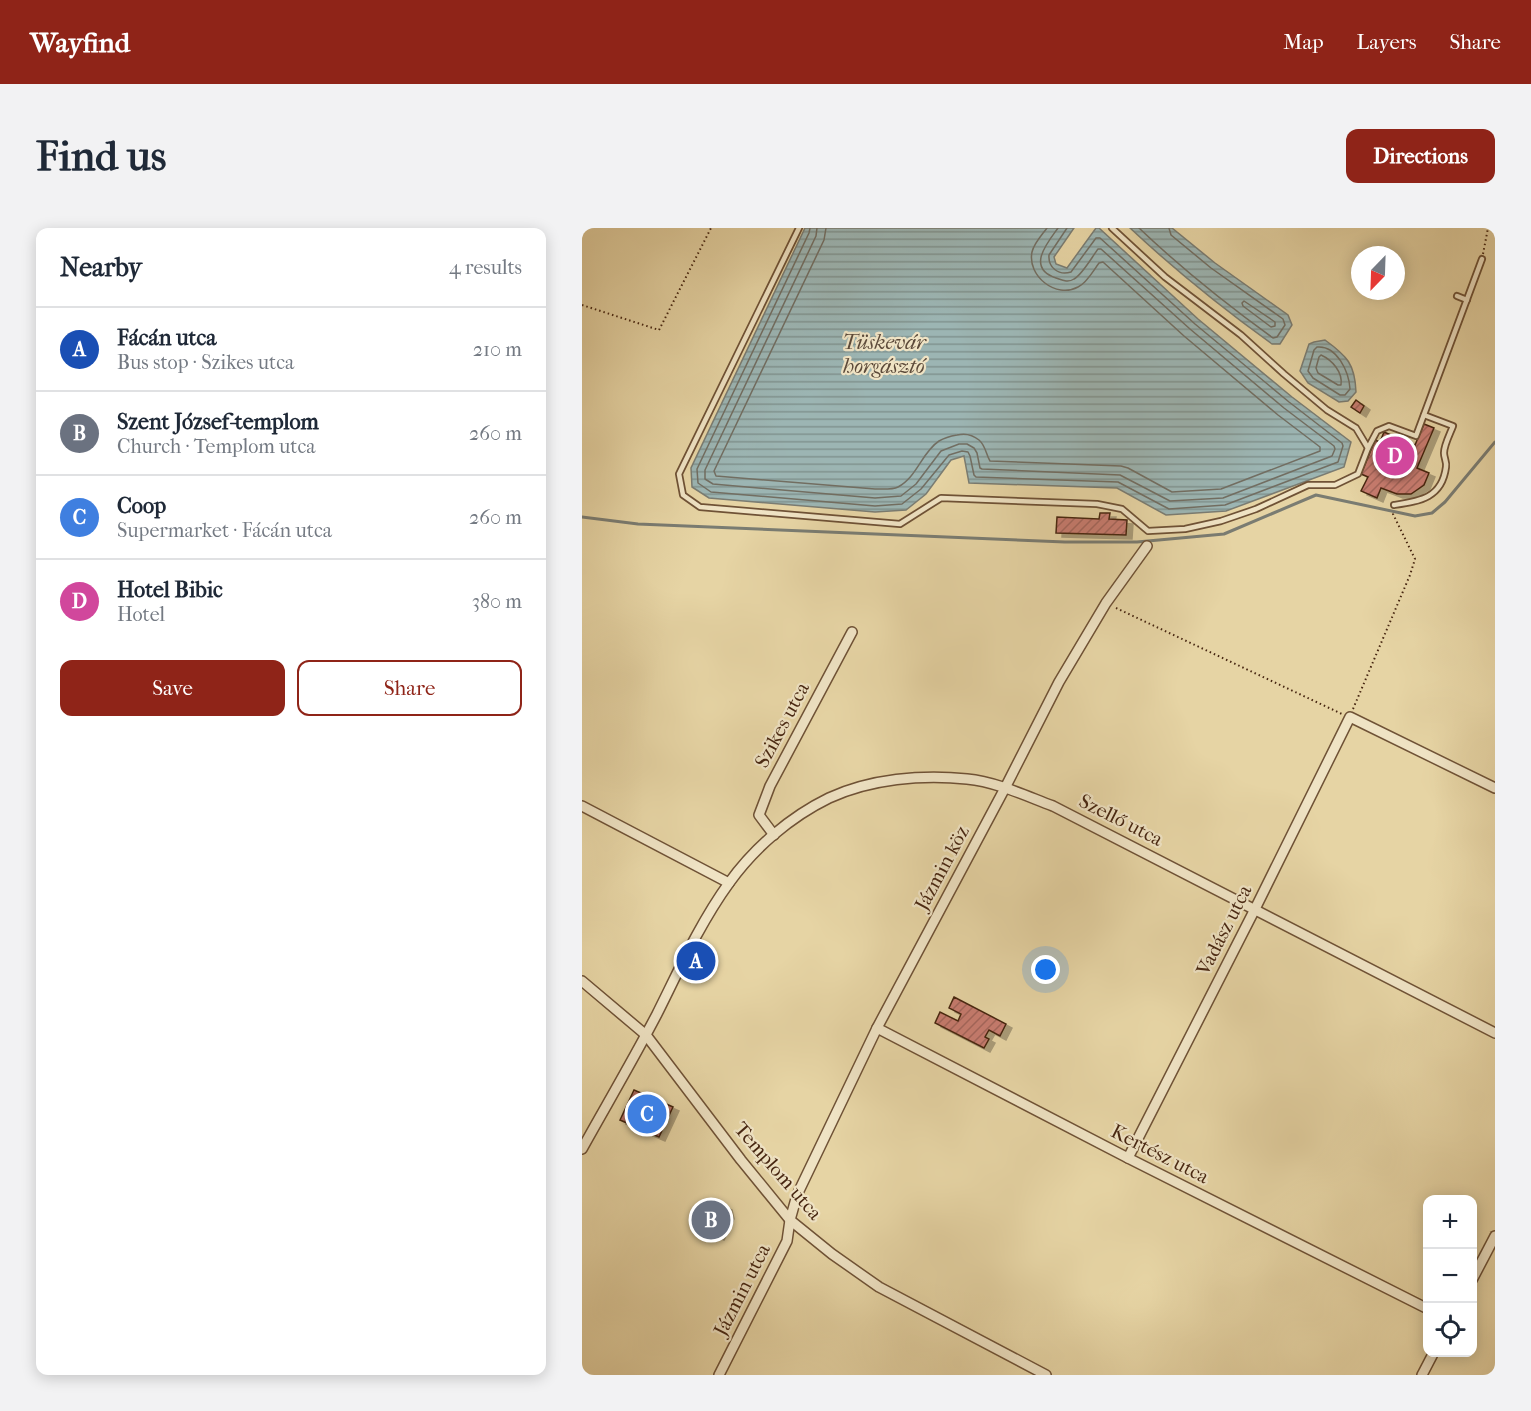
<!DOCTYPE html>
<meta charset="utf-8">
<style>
body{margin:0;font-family:"IM FELL French Canon",serif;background:#f2f2f3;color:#1f2937}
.controls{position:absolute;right:18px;bottom:18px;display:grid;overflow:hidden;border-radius:12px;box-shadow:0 3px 15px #0003}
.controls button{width:54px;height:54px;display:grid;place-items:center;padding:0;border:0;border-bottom:2px solid #e0e1e3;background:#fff;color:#1f2937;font:30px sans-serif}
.compass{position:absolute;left:769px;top:18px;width:54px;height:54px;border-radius:50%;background:#fff;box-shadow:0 3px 15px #0003;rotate:203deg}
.you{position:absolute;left:464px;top:742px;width:21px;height:21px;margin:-15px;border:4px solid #fff;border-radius:50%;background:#1a73e8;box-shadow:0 0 0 9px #1a73e833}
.badge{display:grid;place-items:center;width:39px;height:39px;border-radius:50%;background:#8f2418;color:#fff;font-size:20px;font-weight:700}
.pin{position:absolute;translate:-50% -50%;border:3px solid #fff;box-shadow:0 2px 6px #0006}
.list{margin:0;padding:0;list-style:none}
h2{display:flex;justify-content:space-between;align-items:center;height:78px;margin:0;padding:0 24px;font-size:26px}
h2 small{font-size:20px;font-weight:400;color:#747a83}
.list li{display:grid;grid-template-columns:39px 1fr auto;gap:18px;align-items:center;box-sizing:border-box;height:84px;padding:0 24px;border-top:2px solid #e0e1e3}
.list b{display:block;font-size:22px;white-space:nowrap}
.list p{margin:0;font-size:20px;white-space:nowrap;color:#747a83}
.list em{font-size:20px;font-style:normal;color:#747a83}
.actions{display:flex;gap:12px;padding:18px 24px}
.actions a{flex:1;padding:14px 0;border:2px solid #8f2418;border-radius:12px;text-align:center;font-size:21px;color:#8f2418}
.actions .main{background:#8f2418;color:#fff}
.icon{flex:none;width:33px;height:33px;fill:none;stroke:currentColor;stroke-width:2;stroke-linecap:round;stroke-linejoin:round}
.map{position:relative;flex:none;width:913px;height:1147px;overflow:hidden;border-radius:12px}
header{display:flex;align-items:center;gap:36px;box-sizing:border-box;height:84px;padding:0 30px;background:#8f2418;color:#fff}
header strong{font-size:28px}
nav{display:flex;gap:33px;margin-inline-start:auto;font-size:21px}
.intro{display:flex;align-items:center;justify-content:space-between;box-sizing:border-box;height:144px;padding:0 36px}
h1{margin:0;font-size:42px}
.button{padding:15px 27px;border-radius:12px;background:#8f2418;color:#fff;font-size:21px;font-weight:700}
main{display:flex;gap:36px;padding:0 36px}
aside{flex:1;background:#fff;border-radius:12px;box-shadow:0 3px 15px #0003}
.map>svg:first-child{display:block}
.water{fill:url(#water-rules);stroke:#7a7c72;stroke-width:1.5}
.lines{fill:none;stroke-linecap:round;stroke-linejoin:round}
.shore{stroke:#726e62;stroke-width:1.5}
.stream{stroke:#7a7c72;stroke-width:3}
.building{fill:url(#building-hatch);stroke:#472611;stroke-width:1.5;filter:url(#shadow)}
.lane-casing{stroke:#6f5236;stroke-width:8}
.street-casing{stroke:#6f5236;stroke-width:12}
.path{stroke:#472611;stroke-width:2;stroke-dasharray:1.5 3;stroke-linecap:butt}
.lane{stroke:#efe3c4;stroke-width:4.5}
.street{stroke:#efe3c4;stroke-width:9}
.labels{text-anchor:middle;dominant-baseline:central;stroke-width:4.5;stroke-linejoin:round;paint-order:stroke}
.street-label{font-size:20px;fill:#472611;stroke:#efe3c4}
.water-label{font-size:21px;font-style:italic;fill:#5c4a3a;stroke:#efe3c4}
</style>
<header>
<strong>Wayfind</strong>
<nav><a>Map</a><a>Layers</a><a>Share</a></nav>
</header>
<div class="intro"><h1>Find us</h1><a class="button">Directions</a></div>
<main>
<aside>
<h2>Nearby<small>4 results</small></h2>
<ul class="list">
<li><span class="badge" style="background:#1a4fb4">A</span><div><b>Fácán utca</b><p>Bus stop · Szikes utca</p></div><em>210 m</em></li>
<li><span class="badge" style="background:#6b7280">B</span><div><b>Szent József-templom</b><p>Church · Templom utca</p></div><em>260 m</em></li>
<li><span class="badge" style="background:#3f7fe0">C</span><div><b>Coop</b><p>Supermarket · Fácán utca</p></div><em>260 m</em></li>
<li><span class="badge" style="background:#d1479c">D</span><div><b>Hotel Bibic</b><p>Hotel</p></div><em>380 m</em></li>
</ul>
<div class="actions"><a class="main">Save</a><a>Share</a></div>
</aside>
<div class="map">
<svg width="913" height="1147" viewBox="0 0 913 1147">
<defs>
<pattern id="water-rules" width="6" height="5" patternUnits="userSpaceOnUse" patternTransform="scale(1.5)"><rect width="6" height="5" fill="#9cb5b3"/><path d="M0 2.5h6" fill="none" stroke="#819390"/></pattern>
<pattern id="building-hatch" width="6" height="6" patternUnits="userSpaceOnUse" patternTransform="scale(1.5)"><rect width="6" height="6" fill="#c87b70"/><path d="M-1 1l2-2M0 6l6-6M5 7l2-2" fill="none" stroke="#a4655b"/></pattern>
<filter id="shadow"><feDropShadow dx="6" dy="4" stdDeviation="0" flood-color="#0004"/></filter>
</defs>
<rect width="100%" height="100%" fill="#e6d4a4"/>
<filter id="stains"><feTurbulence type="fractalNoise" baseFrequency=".00333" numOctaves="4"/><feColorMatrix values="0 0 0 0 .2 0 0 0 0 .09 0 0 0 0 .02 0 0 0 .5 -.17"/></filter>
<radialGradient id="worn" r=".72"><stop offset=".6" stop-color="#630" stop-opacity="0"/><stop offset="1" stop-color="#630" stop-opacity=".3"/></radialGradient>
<g class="water">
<path d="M223,0H492L472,29L474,36L485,40L514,0H517L616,91L710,169L769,214L762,239L644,283L584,287L535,260L387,255L382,228L369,232L344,266L324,282L293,284L127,270L110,259L109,240Z"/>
<path d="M548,0H590L633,35L706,87L710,97L698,116H690C640,80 593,42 548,0Z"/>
<path d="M743,112C765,128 773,136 774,164L766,173L757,174L726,155L718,143L727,116L732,114Z"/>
</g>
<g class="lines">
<g class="shore">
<path d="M228,0L227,5L115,241L116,255L129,264L293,278L320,276L339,261L367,227L380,223L386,224L388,228L392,247L394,249L536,254L587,281L643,277L756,234L761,218L760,215L707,174L613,96L518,10H514L489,44C476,48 466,39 467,27L485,0"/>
<path d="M235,0L234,8L123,242V251L131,256L293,270L319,268L334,256L359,223L377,216H385L392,220L395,225L398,240L400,241L538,247L588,273L641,270L750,228L753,221L752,218L702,180L608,101L519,21H516C510,29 500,47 492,51C486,55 480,52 474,50C444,40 465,15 476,0"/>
<path d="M244,0L242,12L132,243L134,248L293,261C300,261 310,262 316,259C335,249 340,224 357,213C362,210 369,208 375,207C383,205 391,207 397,212C404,218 404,227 408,233L539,238L546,240L590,264L639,261L738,223V219L696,187L602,108L521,34L517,35C511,43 505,55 496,59C474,71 445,48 450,24C452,15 460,7 465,0"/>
<path d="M557,0C599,40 644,76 691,110L695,109L703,97L701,91L629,40L589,7L587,0"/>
<path d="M662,73L693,94V98L689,99L661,78L660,75Z"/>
<path d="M735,119C755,117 767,144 768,161L763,167H758L731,150L726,143L732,122Z"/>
<path d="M739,127C750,132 761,144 759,157H756L736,145L734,140L737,129Z"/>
</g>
<path class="stream" d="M0,289L56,296L483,314H555L642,306L734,267L833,288L850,285L863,274L913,214"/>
</g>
<g class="building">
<path d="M774,172L782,178L778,185L769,179Z"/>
<path d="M842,196L852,200L835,240L847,245L842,257L829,266H815L799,260L795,270L779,263L786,249L779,246L793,212L798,214L802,204L833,217Z"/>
<path d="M518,285H528L527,291L545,292L544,307L474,305L475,289L517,291Z"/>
<path d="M372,769L424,796L418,808L407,802L403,809L407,811L402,820L353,795L358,784L376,793L379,786L367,780Z"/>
<path d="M52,862L91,879L77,909L38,892Z"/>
<path d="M130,972L144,978L146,987L136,1008L113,998L124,973L128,975Z"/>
</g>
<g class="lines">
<defs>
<g id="lane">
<path d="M217,0L97,246L101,267L118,279L318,296L359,270L515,276L540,281L566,303L603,301L639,293L674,281L726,257H753L776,246L786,220L774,200L745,182L702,146L659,107L583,49L530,0"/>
<path d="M875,68L885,72"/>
<path d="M786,220L795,203L807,198L834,208L900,31"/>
<path d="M812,277C838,273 860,270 864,239C865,234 862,230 862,225C862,217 868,206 871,198L842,187"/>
</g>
<g id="street">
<path d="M0,578L147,655"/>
<path d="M192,607L177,587L188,558L270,404"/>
<path d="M0,753L64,807L159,932L208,992L250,1026L297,1059L464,1147"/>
<path d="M295,800L546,930L846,1081"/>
<path d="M0,921C25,876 51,832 75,786C97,742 118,695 147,655C172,620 208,589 247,570C288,551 340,546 385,551C415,554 444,568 471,578L913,805"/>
<path d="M546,930L673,681L768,489L913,560"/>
<path d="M890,1052L913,1008"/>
<path d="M137,1147L205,1013L208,992L215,967L295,800L423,560L477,454L524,375L565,318"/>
<path d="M840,1147L852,1124"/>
</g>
</defs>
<use href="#lane" class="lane-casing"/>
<use href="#street" class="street-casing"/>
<g class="path">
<path d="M901,26L906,0"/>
<path d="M0,77L77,102L129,0"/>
<path d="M534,380L760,486"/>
<path d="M771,481L828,347L833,331L811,286V283"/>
</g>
<use href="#lane" class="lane"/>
<use href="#street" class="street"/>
</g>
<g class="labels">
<g class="street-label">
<text transform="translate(200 497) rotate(-62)">Szikes utca</text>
<text transform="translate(539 592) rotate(27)">Szellő utca</text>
<text transform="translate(360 640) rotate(-62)">Jázmin köz</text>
<text transform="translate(642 702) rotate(-63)">Vadász utca</text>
<text transform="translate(578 926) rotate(27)">Kertész utca</text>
<text transform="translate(196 943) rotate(49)">Templom utca</text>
<text transform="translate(160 1062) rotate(-63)">Jázmin utca</text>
</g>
<g class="water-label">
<text x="302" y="114">Tüskevár<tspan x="302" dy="24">horgásztó</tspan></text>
</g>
</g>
<rect width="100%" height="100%" filter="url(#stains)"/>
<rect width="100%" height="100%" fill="url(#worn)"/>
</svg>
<div class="controls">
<button>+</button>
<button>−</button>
<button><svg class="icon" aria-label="locate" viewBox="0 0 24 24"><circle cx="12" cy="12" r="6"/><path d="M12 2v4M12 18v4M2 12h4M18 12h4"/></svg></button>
</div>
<svg class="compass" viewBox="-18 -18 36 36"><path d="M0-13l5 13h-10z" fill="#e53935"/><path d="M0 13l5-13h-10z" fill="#747a83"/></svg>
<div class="you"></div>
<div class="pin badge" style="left:114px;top:733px;background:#1a4fb4">A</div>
<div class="pin badge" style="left:129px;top:992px;background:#6b7280">B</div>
<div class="pin badge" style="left:65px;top:886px;background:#3f7fe0">C</div>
<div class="pin badge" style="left:813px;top:228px;background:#d1479c">D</div>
</div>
</main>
